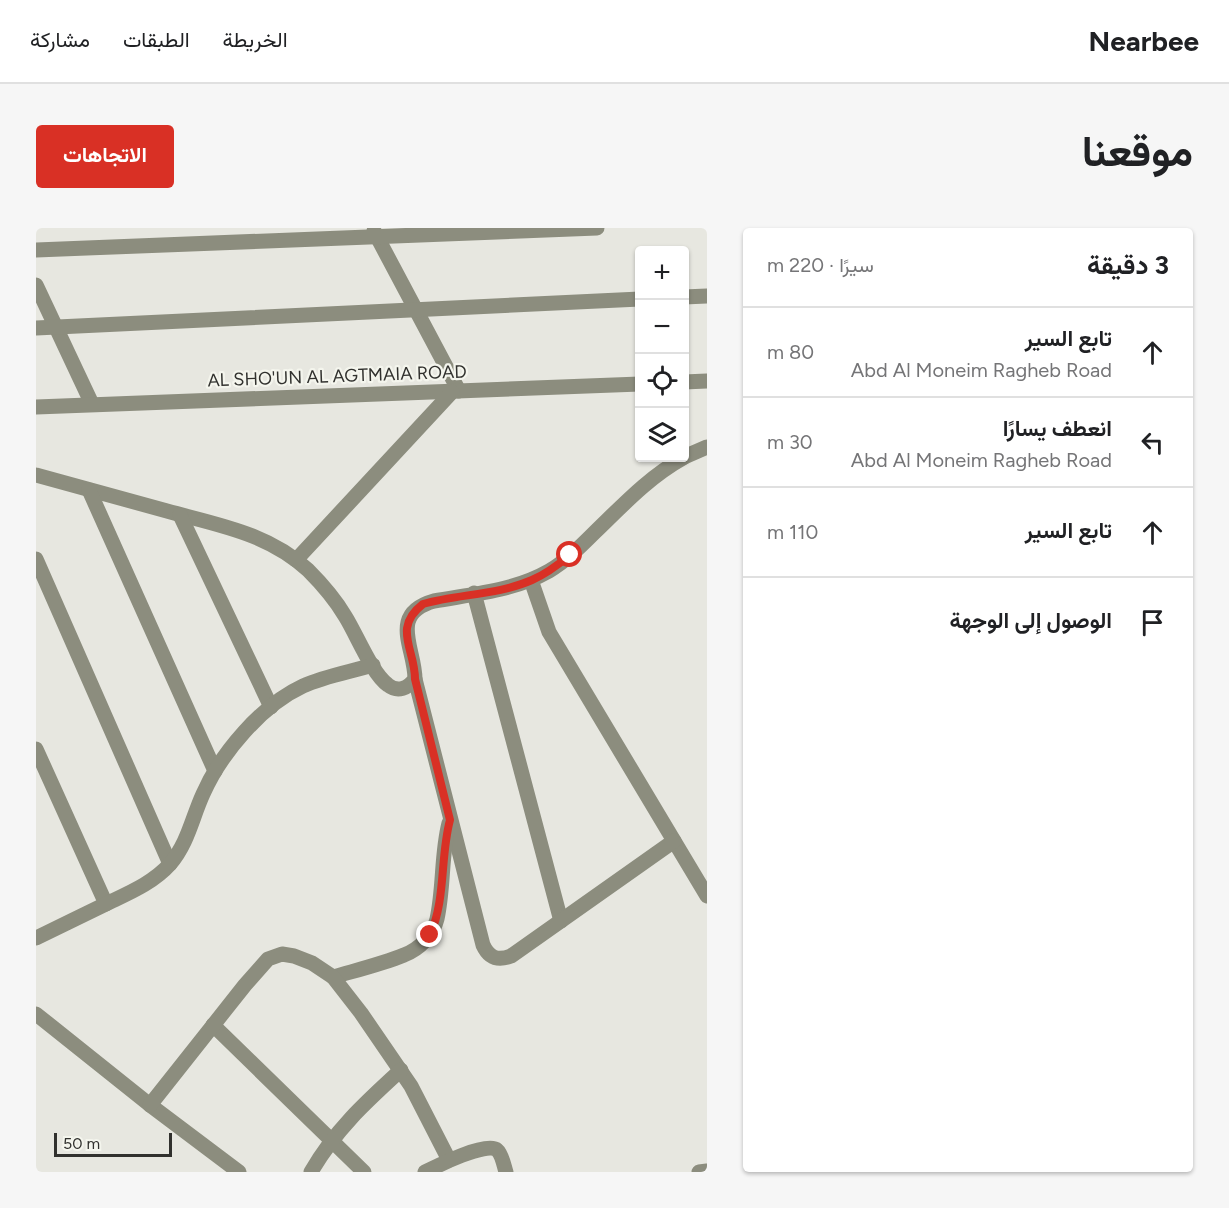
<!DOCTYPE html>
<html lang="ar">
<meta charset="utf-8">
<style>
body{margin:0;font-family:Figtree,Vazirmatn,sans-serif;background:#f6f6f6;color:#202124;direction:rtl}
.controls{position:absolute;right:18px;top:18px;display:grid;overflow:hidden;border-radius:6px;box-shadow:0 2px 4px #0004}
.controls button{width:54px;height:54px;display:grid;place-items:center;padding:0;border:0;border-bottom:2px solid #e0e0e0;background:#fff;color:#202124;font:30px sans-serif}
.scale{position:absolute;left:18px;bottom:15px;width:118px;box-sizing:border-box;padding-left:6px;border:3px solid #31312e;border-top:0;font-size:16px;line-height:21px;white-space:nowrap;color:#31312e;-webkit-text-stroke:4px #f4f5ed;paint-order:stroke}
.stop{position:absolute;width:18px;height:18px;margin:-14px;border:4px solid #d93025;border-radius:50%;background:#fff}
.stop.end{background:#d93025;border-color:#fff;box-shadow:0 2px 6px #0008}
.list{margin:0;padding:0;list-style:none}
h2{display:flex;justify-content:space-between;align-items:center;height:78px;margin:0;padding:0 24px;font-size:26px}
h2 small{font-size:20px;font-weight:400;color:#757577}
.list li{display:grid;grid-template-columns:39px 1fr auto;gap:18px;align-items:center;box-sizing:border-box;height:90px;padding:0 24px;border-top:2px solid #e0e0e0}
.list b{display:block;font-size:22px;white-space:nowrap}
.list p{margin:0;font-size:20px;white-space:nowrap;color:#757577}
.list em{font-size:20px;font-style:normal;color:#757577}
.icon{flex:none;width:33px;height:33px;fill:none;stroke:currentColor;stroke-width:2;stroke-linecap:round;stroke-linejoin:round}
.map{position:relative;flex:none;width:671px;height:944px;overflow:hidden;direction:ltr;border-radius:6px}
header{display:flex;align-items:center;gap:36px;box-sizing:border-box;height:84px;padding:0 30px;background:#fff;border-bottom:2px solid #e0e0e0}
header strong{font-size:28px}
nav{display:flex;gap:33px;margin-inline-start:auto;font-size:21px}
.intro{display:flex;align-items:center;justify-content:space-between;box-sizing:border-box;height:144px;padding:0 36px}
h1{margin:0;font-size:42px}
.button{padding:15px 27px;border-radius:6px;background:#d93025;color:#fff;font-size:21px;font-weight:700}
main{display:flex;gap:36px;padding:0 36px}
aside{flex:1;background:#fff;border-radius:6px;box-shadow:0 2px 4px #0004}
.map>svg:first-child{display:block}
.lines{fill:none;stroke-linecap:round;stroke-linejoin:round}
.minor{stroke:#8c8d7e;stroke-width:15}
.route{stroke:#d93025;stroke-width:8}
.labels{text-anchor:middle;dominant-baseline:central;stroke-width:4.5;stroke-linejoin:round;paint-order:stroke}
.street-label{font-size:18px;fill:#31312e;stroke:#f4f5ed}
</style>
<header>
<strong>Nearbee</strong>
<nav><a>الخريطة</a><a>الطبقات</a><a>مشاركة</a></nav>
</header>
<div class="intro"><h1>موقعنا</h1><a class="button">الاتجاهات</a></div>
<main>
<aside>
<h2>3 دقيقة<small>سيرًا · 220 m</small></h2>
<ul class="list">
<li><svg class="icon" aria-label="ahead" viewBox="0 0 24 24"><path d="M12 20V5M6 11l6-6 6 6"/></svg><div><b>تابع السير</b><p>Abd Al Moneim Ragheb Road</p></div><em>80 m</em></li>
<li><svg class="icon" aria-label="left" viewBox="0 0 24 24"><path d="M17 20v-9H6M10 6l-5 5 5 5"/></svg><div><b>انعطف يسارًا</b><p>Abd Al Moneim Ragheb Road</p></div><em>30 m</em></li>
<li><svg class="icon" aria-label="ahead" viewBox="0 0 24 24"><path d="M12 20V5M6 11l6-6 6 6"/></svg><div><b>تابع السير</b></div><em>110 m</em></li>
<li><svg class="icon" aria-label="arrive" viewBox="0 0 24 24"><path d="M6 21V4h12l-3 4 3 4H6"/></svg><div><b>الوصول إلى الوجهة</b></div></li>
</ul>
</aside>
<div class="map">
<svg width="671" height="944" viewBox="0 0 671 944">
<rect width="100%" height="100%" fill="#e7e7e0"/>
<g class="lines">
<g class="minor">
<path d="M338,3L423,163"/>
<path d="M0,22L561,0"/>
<path d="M0,57L56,176"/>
<path d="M648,69L671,68"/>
<path d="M0,100L604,71"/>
<path d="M648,154L671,153"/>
<path d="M0,179L604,156"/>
<path d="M648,229L671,219"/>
<path d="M0,247C44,259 88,271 131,283C182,297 232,305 272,342C286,356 299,371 309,388C320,405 336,446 352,457C362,465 372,460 379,451C379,420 352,386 398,373C437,366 478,363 513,343C530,333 545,318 559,304C587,277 613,249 647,230"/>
<path d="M53,262L179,543"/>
<path d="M144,287L235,479"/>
<path d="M0,331L134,636"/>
<path d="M260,332L416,164"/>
<path d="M495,352L513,404L671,668"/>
<path d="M438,365L525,693"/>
<path d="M379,451L447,717C453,730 461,733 475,728L638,613"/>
<path d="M0,521L70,676"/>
<path d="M0,710C25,698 49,686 74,674C95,664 118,654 134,636C152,615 156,590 167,566C185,525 226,477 267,458C289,448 314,444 337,437"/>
<path d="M297,749C321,742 346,736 368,727C384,721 397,707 401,691C408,659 405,626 413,595"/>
<path d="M0,786L114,877L203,944"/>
<path d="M177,797L328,944"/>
<path d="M114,877L209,757L232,731L246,726L258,728L276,735L297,749L325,785L375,858L413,932"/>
<path d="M275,944C299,902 330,874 365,842"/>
<path d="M389,944C401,938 451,913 461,922C466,926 468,938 470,944"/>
<path d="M663,944L671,943"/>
</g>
</g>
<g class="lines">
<path class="route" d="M394,707C410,672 404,629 414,592L379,451C379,421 356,400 387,376C422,366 462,367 496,352C510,346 522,337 534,327"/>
</g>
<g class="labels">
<g class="street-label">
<text transform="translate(301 148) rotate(-2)">AL SHO'UN AL AGTMAIA ROAD</text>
</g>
</g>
</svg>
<div class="controls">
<button>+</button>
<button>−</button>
<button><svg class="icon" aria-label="locate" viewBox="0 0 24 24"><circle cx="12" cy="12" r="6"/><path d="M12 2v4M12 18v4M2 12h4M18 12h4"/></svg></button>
<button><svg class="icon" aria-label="layers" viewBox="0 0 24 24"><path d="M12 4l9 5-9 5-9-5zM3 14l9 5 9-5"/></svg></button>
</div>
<div class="scale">50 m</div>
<div class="stop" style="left:534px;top:327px"></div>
<div class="stop end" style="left:394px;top:707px"></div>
</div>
</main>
